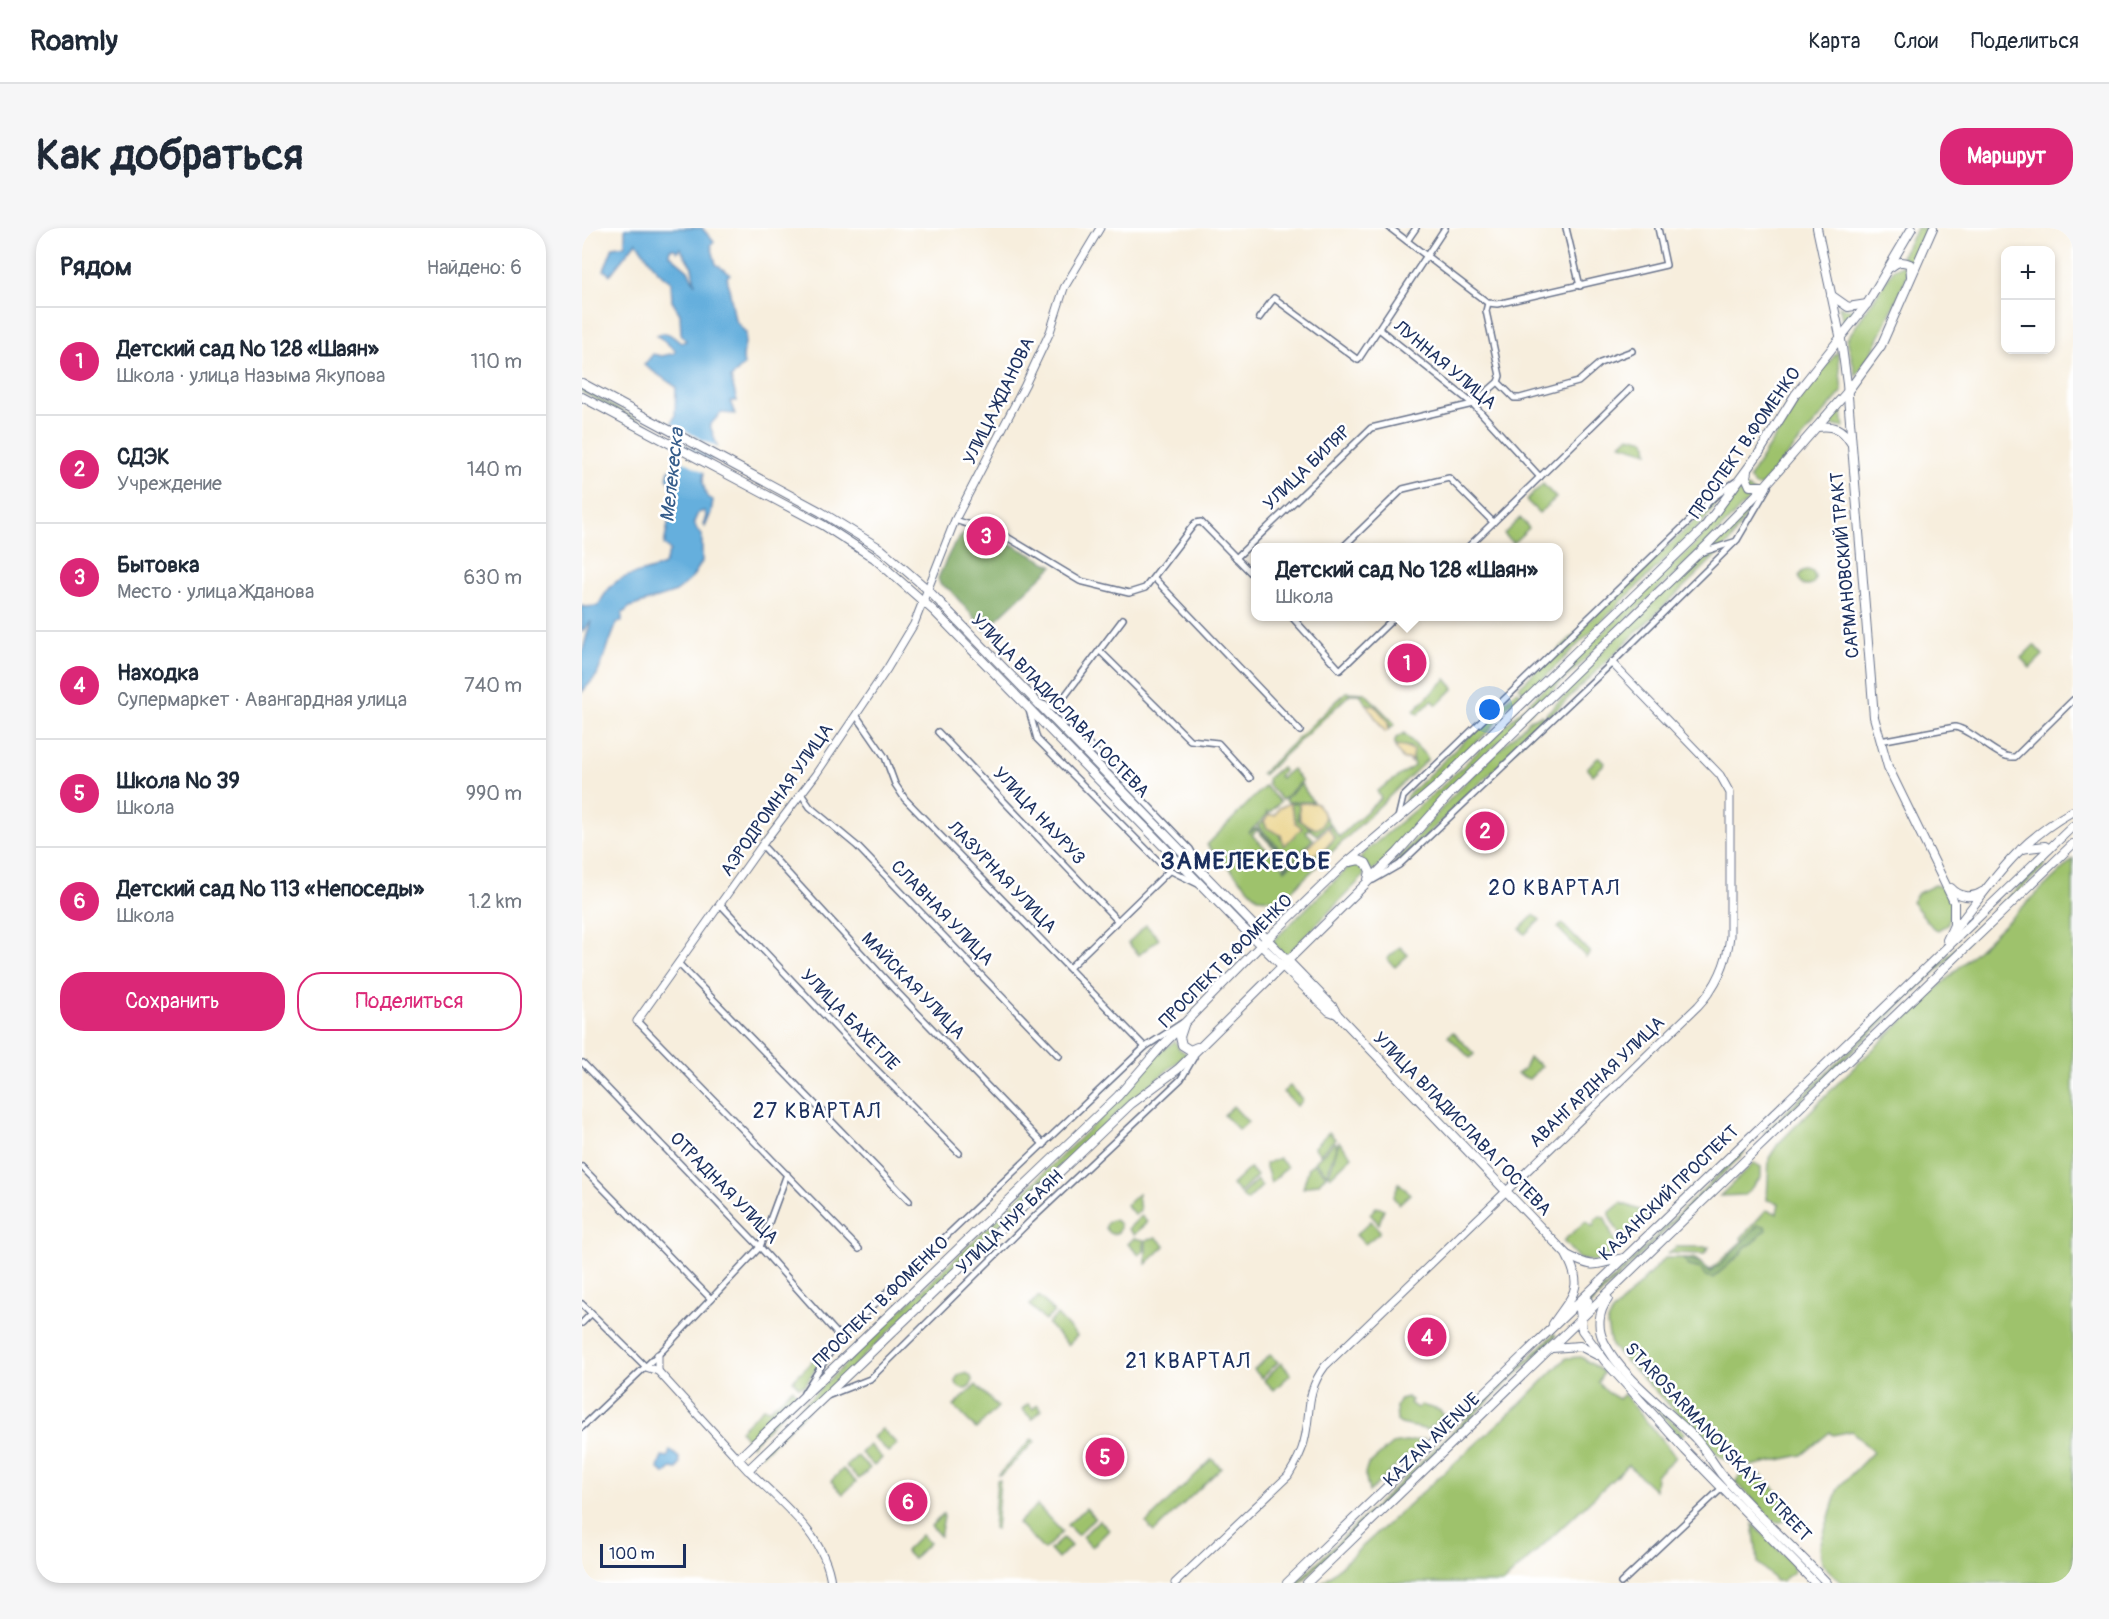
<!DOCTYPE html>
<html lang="ru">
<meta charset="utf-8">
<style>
body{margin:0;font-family:Pangolin,sans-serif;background:#f6f6f7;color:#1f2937}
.controls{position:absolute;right:18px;top:18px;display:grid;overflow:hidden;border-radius:12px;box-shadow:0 3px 9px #0003}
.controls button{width:54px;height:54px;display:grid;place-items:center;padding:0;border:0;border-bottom:2px solid #e0e1e3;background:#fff;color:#1f2937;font:30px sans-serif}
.scale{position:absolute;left:18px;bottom:15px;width:86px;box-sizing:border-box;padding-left:6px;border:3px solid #1b2f5e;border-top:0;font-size:16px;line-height:21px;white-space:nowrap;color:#1b2f5e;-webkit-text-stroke:4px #fff;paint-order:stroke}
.you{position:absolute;left:908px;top:482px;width:21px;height:21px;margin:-15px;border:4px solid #fff;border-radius:50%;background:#1a73e8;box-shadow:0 0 0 9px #1a73e833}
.badge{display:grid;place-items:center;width:39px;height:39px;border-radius:50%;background:#db2777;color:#fff;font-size:20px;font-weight:700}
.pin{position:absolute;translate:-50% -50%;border:3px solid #fff;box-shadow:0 2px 6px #0006}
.popup{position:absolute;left:669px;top:315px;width:312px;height:78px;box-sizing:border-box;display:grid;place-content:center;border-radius:12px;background:#fff;filter:drop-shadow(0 2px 4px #0005);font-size:20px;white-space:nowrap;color:#747a83}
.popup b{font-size:22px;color:#1f2937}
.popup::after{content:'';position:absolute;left:50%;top:100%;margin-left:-12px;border:12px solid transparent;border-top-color:#fff}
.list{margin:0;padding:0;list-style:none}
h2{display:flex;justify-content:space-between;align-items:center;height:78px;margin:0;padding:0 24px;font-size:26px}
h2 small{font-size:20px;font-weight:400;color:#747a83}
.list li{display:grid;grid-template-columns:39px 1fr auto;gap:18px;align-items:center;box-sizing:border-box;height:108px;padding:0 24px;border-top:2px solid #e0e1e3}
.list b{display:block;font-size:22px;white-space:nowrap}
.list p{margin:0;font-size:20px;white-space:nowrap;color:#747a83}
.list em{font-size:20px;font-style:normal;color:#747a83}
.actions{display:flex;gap:12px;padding:18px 24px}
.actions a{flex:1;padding:14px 0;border:2px solid #db2777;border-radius:24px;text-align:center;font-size:21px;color:#db2777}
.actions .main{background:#db2777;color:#fff}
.map{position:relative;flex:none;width:1491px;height:1355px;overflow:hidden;border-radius:24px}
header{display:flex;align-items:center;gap:36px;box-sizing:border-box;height:84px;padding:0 30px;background:#fff;border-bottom:2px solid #e0e1e3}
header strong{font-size:28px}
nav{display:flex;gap:33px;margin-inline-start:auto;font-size:21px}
.intro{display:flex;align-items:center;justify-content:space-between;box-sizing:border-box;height:144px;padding:0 36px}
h1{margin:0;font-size:42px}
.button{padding:15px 27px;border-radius:24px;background:#db2777;color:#fff;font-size:21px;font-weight:700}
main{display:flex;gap:36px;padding:0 36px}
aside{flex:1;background:#fff;border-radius:24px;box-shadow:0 3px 9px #0003}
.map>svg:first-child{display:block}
.green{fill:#9ec26c;stroke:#5c7865;stroke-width:1.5;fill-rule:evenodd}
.forest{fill:#7ea860;stroke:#4c6c5f;stroke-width:1.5}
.sand{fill:#eeda9e;stroke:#84847e;stroke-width:1.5}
.water{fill:#65afdd;stroke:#406f9e;stroke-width:1.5;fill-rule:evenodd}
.pier{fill:#f7eedd}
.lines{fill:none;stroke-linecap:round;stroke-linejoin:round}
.minor-casing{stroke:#68728a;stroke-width:8}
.tertiary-casing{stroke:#68728a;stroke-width:9}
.secondary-casing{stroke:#68728a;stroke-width:10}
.primary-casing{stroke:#68728a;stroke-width:10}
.minor{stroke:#fff;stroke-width:5}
.tertiary{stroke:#fff;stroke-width:7}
.secondary{stroke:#fff;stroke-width:8}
.primary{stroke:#fff;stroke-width:8}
.labels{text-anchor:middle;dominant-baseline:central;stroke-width:5;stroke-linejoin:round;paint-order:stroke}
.street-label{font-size:18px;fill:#1b2f5e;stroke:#fff}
.water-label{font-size:20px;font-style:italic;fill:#355c8a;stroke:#fff}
.quarter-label{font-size:21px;letter-spacing:1.5px;fill:#1b2f5e;stroke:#fff}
.district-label{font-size:24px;font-weight:bold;letter-spacing:1.5px;fill:#1b2f5e;stroke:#fff}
</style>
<header>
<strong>Roamly</strong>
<nav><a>Карта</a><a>Слои</a><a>Поделиться</a></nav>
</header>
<div class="intro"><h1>Как добраться</h1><a class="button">Маршрут</a></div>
<main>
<aside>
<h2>Рядом<small>Найдено: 6</small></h2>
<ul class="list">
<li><span class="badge">1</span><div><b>Детский сад № 128 «Шаян»</b><p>Школа · улица Назыма Якупова</p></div><em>110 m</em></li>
<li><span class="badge">2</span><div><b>СДЭК</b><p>Учреждение</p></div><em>140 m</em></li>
<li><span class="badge">3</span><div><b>Бытовка</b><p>Место · улица Жданова</p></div><em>630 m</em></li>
<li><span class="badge">4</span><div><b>Находка</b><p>Супермаркет · Авангардная улица</p></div><em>740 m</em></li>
<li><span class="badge">5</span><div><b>Школа № 39</b><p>Школа</p></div><em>990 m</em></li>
<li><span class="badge">6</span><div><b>Детский сад № 113 «Непоседы»</b><p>Школа</p></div><em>1.2 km</em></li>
</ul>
<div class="actions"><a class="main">Сохранить</a><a>Поделиться</a></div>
</aside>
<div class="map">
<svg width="1491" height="1355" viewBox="0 0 1491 1355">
<rect width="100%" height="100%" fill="#fff"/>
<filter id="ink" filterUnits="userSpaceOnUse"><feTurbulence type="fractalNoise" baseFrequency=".0167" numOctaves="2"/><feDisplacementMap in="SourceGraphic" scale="12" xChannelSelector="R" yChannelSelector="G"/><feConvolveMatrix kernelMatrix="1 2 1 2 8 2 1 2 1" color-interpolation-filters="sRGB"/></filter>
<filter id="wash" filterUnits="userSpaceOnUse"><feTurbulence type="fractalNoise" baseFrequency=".008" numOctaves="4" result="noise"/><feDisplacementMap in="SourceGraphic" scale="24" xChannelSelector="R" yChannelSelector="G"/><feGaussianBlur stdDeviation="1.35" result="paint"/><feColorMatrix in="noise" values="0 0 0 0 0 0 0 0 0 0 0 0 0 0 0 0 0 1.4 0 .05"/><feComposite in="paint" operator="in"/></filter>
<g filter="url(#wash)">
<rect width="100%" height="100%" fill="#f7eedd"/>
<g class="green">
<path d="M1335,0H1347L1330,35L1319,29Z"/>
<path d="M1320,37L1325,42L1324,51L1290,125L1274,148L1265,111L1312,41Z"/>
<path d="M1257,78L1268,82H1276L1263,102Z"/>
<path d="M1256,123L1260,164L1179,258H1173L1167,250L1170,245L1219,168Z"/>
<path d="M0,161L66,197H67L65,199L0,164Z"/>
<path d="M1259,174L1262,200L1241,195Z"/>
<path d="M1047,208L1064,212L1066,224L1039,216Z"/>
<path d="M961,256L974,270L957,285L944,272Z"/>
<path d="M1162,258L1173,265L1130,310L853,575L804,631L790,643L778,630L782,625L856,562L1114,315Z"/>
<path d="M1143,264L1121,294L957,455L943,465L937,459Z"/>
<path d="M1171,276L1148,314L967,489L964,486L985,465L984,463L994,449Z"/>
<path d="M938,290L947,300L931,315L922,306Z"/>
<circle cx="1225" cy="350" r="8"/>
<path d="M1452,417L1461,427L1448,440L1439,430Z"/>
<path d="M864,451L872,460L855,477L850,472L836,486L832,482Z"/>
<path d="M935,462L939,466L917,486L918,489L908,502L820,583L825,568Z"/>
<path d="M764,464L783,465L813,496L806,502L808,498L793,478L784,476L778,466H768L681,547L679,546Z"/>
<path d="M959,487L964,491L817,634L809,639L874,564L948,492Z"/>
<path d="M822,505L845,529V532L700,672L676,670L625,617L683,558L698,574L687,585L684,583L686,586L666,605L675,600L709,634L702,641L703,642L722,624L729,628L745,620L752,610L746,600L748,596L757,609L799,570L795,563L832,538L828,519L812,517L814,510ZM675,602L706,634L702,639L670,607Z"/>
<path d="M1017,529L1023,535L1011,547L1005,540Z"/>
<path d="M699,539L702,542L697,548L699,550L710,541L720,553L700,572L685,556L687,554L685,551Z"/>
<path d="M719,556L731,574H706L703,571Z"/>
<path d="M708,575H717L716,591L728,600L739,598L743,588L747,595L735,607L727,601L724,604L731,611L710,633L676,598L682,593L684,599L697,605L699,611L720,600L714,595Z"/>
<path d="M1491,631V1355H1260L1240,1336L1238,1318L1256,1260L1291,1224L1270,1203L1251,1207L1248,1204L1220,1227L1169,1238L1150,1236L1135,1226L1029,1118L1025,1097L1029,1086L1083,1030H1112L1128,1042L1160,1013L1159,1010L1184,982L1195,985L1197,975L1185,972L1187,930L1196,916L1262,849Z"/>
<path d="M1464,633L1462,639L1184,907L1182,905Z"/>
<path d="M774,636L782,644L781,649L704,728L690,714L769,637Z"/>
<path d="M1353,657L1363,661L1369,675L1366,696L1356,702L1351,700L1330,674L1336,665Z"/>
<path d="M952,687L958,692L943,706L938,701Z"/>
<path d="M980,696L1008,725L1004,729L976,700Z"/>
<path d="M564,697L577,711L557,727L546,715Z"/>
<path d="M818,719L826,727L813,739L805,731Z"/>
<path d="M871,804L892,826L888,830L866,808Z"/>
<path d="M593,813L597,821L605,826L547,874L414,1000L410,996L541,868L577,825Z"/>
<path d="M947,830L960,838L947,851L935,846L941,842Z"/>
<path d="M708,858L721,872L715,878L701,864Z"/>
<path d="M651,878L666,894L657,902L642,887Z"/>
<path d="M747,904L753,911L738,926L732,919Z"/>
<path d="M753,914L755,916L745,946L733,933Z"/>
<path d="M757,914L770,928L748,949L747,947Z"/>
<path d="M1161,922L1162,925L1005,1080L1006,1076Z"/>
<path d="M697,930L705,939L689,955L683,936Z"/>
<path d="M732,935L744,947L737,955L721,960L727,939Z"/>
<path d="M1172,935L1179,939V949L1163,967L1138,968Z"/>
<path d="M668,940L675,948L658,965L650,957Z"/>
<path d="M675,952L680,958L665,973L659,967Z"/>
<path d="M817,955L828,966L817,976L811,969Z"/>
<path d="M556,966L558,983L553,987L544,977Z"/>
<path d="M1039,975L1070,987L1042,1014L1028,990V984Z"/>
<path d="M794,979L802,981L797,996L788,986Z"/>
<path d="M559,988L565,994L552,1007L546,1001Z"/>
<path d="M1018,988L1023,990L1033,1015V1023L1017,1034L997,1031L981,1013L1004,993L1011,999L1013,992Z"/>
<circle cx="531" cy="999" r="7"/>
<path d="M789,993L797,1002V1005L783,1016L774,1007Z"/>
<path d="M407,998L412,1003L179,1227L174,1222Z"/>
<path d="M574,1009L583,1018L564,1036V1012Z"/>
<path d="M552,1010L562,1012V1023L557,1027L546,1016Z"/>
<path d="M1094,1019H1127L1122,1026L1086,1025Z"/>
<path d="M457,1068L472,1084L463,1093L448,1077Z"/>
<path d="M475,1087L495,1108L486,1117L466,1096Z"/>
<path d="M972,1106L974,1108L718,1355H714Z"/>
<path d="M254,1110L223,1157L217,1159L211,1152Z"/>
<path d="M688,1127L696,1134L680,1150L672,1142Z"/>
<path d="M999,1129L1022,1144L1016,1154L1025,1164L1037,1171L1042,1166L1094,1229L1074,1247L1073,1262L1046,1237L921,1355H740L939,1175L984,1130Z"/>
<path d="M699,1135L709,1146L692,1162L682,1152Z"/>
<circle cx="382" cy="1153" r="8"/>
<path d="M394,1157L416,1179L394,1201L372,1178Z"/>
<path d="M211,1160L216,1170L169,1217L158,1202L181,1180L188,1181Z"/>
<path d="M825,1169L830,1172L828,1175L836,1181L839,1177L857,1182L862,1187L846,1202L819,1196L815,1193L814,1179L818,1171Z"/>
<path d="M446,1176L451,1181L455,1177L460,1182L450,1191L440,1181Z"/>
<path d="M1071,1176L1103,1205L1097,1210Z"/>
<path d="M300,1201L315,1216L306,1224L291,1209Z"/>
<path d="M450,1211L453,1213L419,1247H416Z"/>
<path d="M843,1211L787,1264L783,1245L786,1237L810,1216Z"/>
<path d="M287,1217L300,1230L292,1238L279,1225Z"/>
<path d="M275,1228L288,1240L277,1251L264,1238Z"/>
<path d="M630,1231L639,1240L572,1304L564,1295Z"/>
<path d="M261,1241L274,1254L261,1266L249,1253Z"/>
<path d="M1172,1245L1178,1246L1210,1278V1286L1200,1294H1193L1154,1254L1157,1248Z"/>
<path d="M415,1252H418L414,1301L411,1300Z"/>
<path d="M455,1277L480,1304L462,1322L436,1295Z"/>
<path d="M504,1280L513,1290L495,1307L485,1297Z"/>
<path d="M361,1286L362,1289L358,1308L349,1298Z"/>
<path d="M517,1292L527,1302L510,1319L500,1309Z"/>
<path d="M1171,1296L1211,1337V1344L1200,1353H1194L1176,1335Z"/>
<path d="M339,1307L347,1315L331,1331L323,1323Z"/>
<path d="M481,1310L489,1318L476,1331L468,1322Z"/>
</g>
<g class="forest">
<path d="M398,300L471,338L403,402L368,362L358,356L356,350C366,330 373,301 398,300Z"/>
<path d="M1176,997L1183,998L1184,1002C1175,1007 1175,1016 1164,1018L1158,1027L1131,1050L1123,1048L1119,1041L1106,1038L1102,1030L1117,1034L1129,1044L1132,1039L1137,1038Z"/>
</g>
<g class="sand">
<path d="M784,476L793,478L806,493V502L803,504Z"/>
<path d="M822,518L831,522L829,534L827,531L821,532L813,519Z"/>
<path d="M708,575L714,595L720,600L702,618L699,607L685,600L682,593L687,587H693L697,580Z"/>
<path d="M717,575H735L743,588L740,597L734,601L718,593Z"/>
<path d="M746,599L752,610L743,621L729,628L723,622Z"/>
</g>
<g class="water">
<path d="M43,0H120L132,14L129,17L134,36L148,46L145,49L153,92L164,105C164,116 159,127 162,137L149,150L155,173H148L153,186L139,185L128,197L139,230L126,232C120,247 119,255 126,270L131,272L129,285L123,299L121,297L124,288L122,283L116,285L112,294L115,302L120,307V334L110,350L94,364L48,379L40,386V394L35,395L15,447L0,464V425L9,393L0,404V376L1,379L16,378C35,341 48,351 82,337L88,322L82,317L93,259L85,250L87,242L94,240L102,211L85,204L93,188L94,159L62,137L71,126L80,128L93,125V122L75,107C85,101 91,109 99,115L104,113L99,106L98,86L90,73L89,54C72,43 67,29 54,14L28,47L22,42L31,19L43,17ZM98,20L110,39L113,56L106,42L87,26L88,21H93L95,24Z"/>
<path d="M88,1222L97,1230L98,1236L95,1241L89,1240L83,1246L76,1240L80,1228L86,1229Z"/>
</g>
<g class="pier">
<path d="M87,194L140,222L142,230L140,233L136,234L83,206Z"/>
<path d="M98,216L131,234L128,235L124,245L94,229Z"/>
</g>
</g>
<g filter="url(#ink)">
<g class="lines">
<defs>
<g id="minor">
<path d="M808,0L906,75L915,76L1084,37L1076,0"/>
<path d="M984,0L998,58"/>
<path d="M825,13L834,0"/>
<path d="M906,75L904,83L918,148L916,154"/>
<path d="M677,90L692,70L776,132L863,0"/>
<path d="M797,101L891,176L958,249"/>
<path d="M373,292L425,309L498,353L547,365L563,360L613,295L619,294L674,350"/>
<path d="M760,320L821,261L867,250L911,294"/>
<path d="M885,320L1048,161"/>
<path d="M1118,325L1152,314"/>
<path d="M654,330L789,200L891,176L916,154L932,170H938L996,154L1018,135L1050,123"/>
<path d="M572,350L718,503"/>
<path d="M709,388L758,442L814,388"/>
<path d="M518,423L608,512L636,515L668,550"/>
<path d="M456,474L473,481L608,621L618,639"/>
<path d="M473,481L541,391"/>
<path d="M447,482L455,511L583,640L616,656"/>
<path d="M274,487L303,529L313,556L323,571L563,819"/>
<path d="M356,504L535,692"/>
<path d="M1298,513L1373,499C1393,503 1414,531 1433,529L1491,472"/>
<path d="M219,566L228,579L275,618L477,828"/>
<path d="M816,590L821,569L1132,269L1153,254"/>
<path d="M180,617L313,762L462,917"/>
<path d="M791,652L817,637L1030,435L1155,312L1186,259"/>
<path d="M139,677L276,823L377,925"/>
<path d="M96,735L327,973"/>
<path d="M487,740L587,643"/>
<path d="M55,793L277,1021"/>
<path d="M1,835L178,1019L258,1109"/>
<path d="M0,939L129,1071"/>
<path d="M0,1076L64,1139"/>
<path d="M0,1095L10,1085"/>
<path d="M222,1165L258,1109L563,819L600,795"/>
<path d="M245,1168L288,1151L449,992L599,851L612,829"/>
<path d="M0,1199L81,1122L178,1019L205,946"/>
<path d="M1039,1355L1141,1259"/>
</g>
<g id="tertiary">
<path d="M55,793L180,617L234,546L305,441L332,396L373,292L443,157L468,104L482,60L518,0"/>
<path d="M64,1139L76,1143L156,1231"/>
<path d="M76,1143V1127"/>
<path d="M166,1242C198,1274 244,1308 249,1355"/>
<path d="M593,1355L706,1248C713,1237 719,1227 722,1214C730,1184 722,1166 743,1138L1116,778C1135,758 1145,735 1148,708V565L1138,547L1030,435"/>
</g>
<g id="secondary">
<path d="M1330,0L1285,76L1213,167L1177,225L1121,301L856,557L764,635L679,717L578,820L536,868L156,1231L166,1242L549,876L596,841L816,624L867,567L1126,316L1183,258L1266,163L1299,118L1351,0"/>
<path d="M1309,39C1315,34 1320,32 1328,36L1329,48"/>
<path d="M1249,67L1266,79L1285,76"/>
<path d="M0,155L239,284L299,321L345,361L751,779L755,786L984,1026C1003,1061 991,1066 971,1096"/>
<path d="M0,169L241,297L292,330L352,383L662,701L747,783L755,786"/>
<path d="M1235,199C1252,197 1260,200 1269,215"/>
<path d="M1165,243L1164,249L1168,258H1183"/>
<path d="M768,634L777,632L784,635L788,643L786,652"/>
<path d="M602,797L598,809L600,817L608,822L615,819"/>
<path d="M985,1027C1016,1043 1012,1035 1043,1030"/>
</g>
<g id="primary">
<path d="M1235,0L1259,112L1265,156L1292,489L1306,539L1372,674V697L1365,712"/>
<path d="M1439,621L1463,618L1467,621"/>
<path d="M1369,660C1377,669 1390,671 1400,664"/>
<path d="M1370,705C1411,654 1432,616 1491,583"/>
<path d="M1026,1071C1016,1084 1015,1100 1022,1114C1039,1149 1086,1182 1113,1210C1123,1221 1131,1235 1140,1247C1173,1285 1211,1319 1245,1355"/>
<path d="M1006,1073L998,1082L1000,1102L1023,1133L1103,1222L1233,1355"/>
<path d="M970,1120L998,1118L1015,1127"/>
<path d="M705,1355L1491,598"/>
<path d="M725,1355L1491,616"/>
</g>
</defs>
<use href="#minor" class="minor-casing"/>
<use href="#tertiary" class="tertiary-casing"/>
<use href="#secondary" class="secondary-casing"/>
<use href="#primary" class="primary-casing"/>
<use href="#minor" class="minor"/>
<use href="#tertiary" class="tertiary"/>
<use href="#secondary" class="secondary"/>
<use href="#primary" class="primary"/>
</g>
</g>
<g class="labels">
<g class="street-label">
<text transform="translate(863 137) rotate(40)">ЛУННАЯ УЛИЦА</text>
<text transform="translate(417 173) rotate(-64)">УЛИЦА ЖДАНОВА</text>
<text transform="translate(1163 215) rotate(-55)">ПРОСПЕКТ В.ФОМЕНКО</text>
<text transform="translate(725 240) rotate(-44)">УЛИЦА БИЛЯР</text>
<text transform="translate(1263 337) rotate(-95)">САРМАНОВСКИЙ ТРАКТ</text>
<text transform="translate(478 478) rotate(46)">УЛИЦА ВЛАДИСЛАВА ГОСТЕВА</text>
<text transform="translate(195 572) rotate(-55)">АЭРОДРОМНАЯ УЛИЦА</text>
<text transform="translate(457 588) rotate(47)">УЛИЦА НАУРУЗ</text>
<text transform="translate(420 649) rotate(46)">ЛАЗУРНАЯ УЛИЦА</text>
<text transform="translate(360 685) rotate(46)">СЛАВНАЯ УЛИЦА</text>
<text transform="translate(644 733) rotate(-45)">ПРОСПЕКТ В.ФОМЕНКО</text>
<text transform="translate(331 758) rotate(46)">МАЙСКАЯ УЛИЦА</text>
<text transform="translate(268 792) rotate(46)">УЛИЦА БАХЕТЛЕ</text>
<text transform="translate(1015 854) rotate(-44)">АВАНГАРДНАЯ УЛИЦА</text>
<text transform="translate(880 896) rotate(46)">УЛИЦА ВЛАДИСЛАВА ГОСТЕВА</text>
<text transform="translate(142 960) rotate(46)">ОТРАДНАЯ УЛИЦА</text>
<text transform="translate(1087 965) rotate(-44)">КАЗАНСКИЙ ПРОСПЕКТ</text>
<text transform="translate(428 994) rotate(-44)">УЛИЦА НУР БАЯН</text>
<text transform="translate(299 1074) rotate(-44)">ПРОСПЕКТ В.ФОМЕНКО</text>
<text transform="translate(850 1212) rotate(-44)">KAZAN AVENUE</text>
<text transform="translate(1136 1214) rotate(47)">STAROSARMANOVSKAYA STREET</text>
</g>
<g class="water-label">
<text transform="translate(90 247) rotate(-84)">Мелекеска</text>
</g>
<g class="quarter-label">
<text x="972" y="660">20 КВАРТАЛ</text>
<text x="235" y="883">27 КВАРТАЛ</text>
<text x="606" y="1133">21 КВАРТАЛ</text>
</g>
<g class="district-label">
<text x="664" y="633">ЗАМЕЛЕКЕСЬЕ</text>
</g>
</g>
</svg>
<div class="controls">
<button>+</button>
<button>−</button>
</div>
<div class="scale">100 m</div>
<div class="you"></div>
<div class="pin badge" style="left:825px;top:435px">1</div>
<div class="popup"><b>Детский сад № 128 «Шаян»</b>Школа</div>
<div class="pin badge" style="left:903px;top:603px">2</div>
<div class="pin badge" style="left:404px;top:308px">3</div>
<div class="pin badge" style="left:845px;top:1109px">4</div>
<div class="pin badge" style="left:523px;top:1229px">5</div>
<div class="pin badge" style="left:326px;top:1274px">6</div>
</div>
</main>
